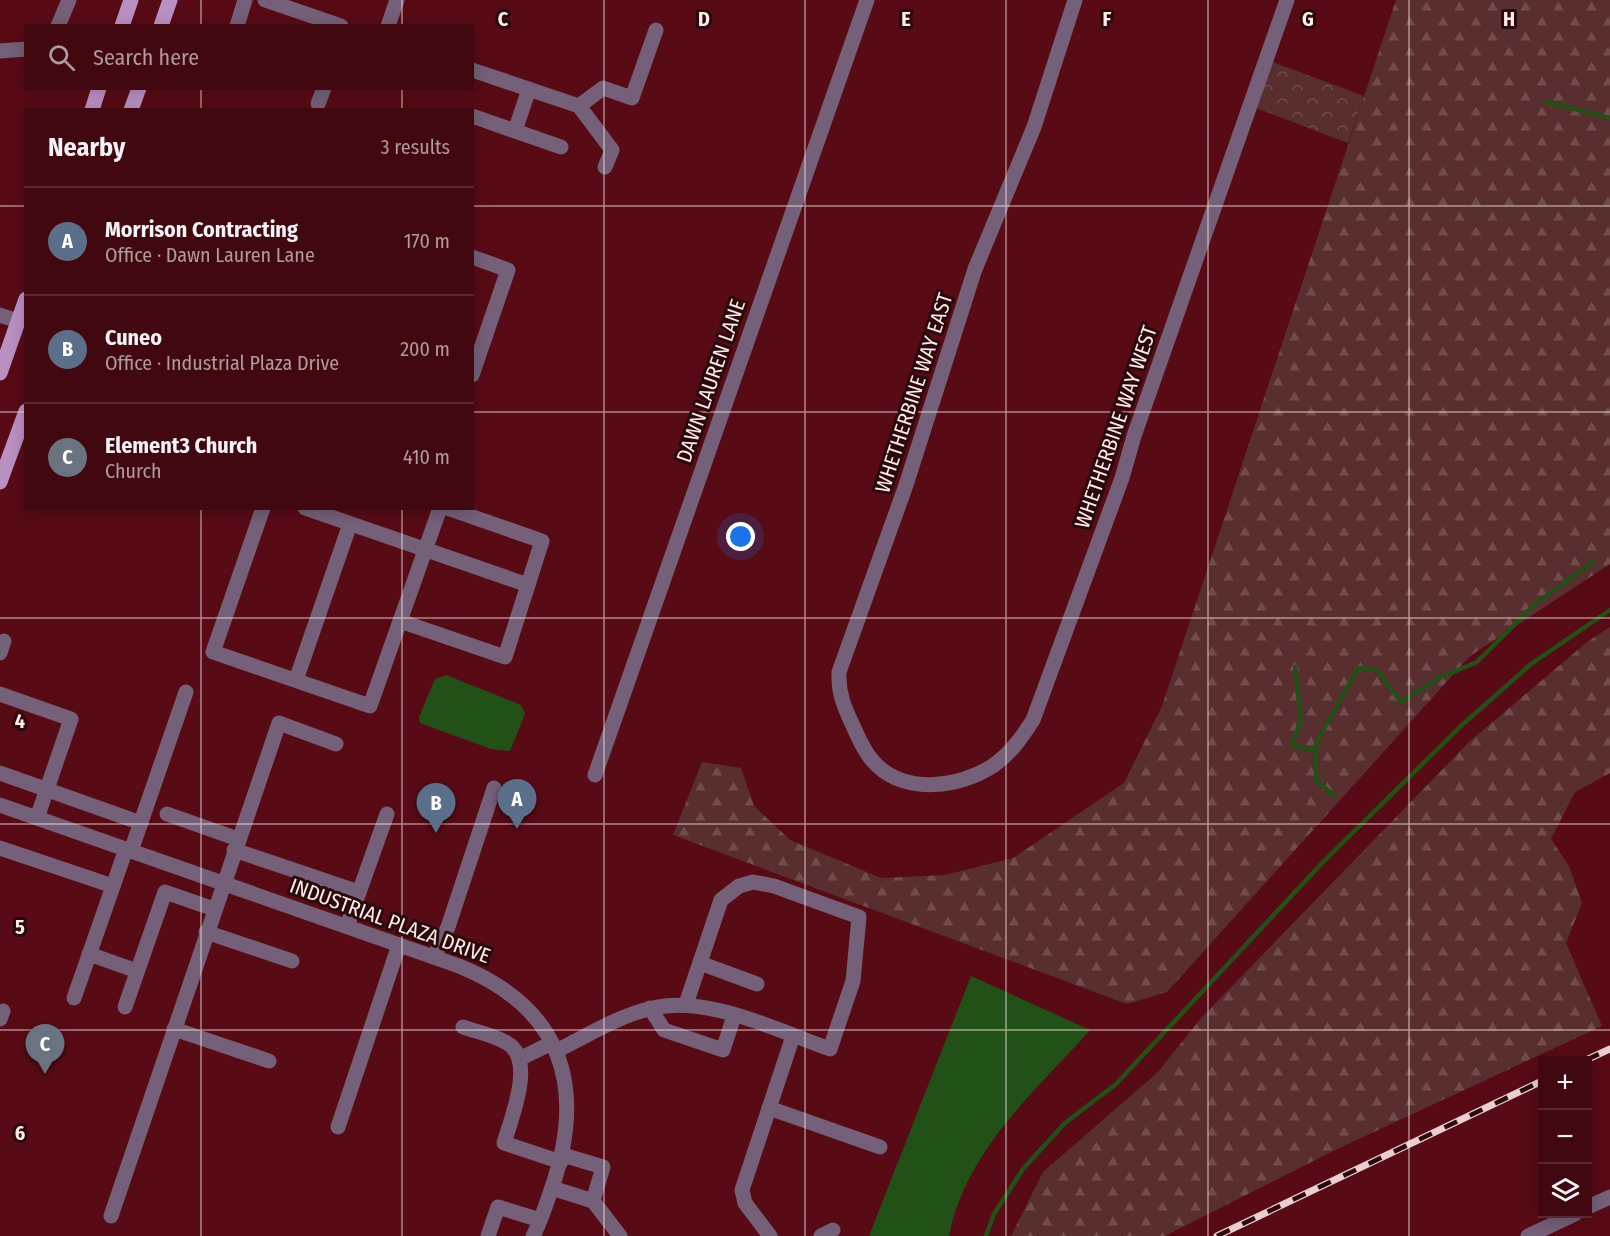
<!DOCTYPE html>
<meta charset="utf-8">
<style>
body{margin:0;font-family:"Fira Sans Condensed",sans-serif;background:#491119;color:#f1f3f6}
.controls{position:absolute;right:18px;bottom:18px;display:grid;overflow:hidden;border-radius:0px;box-shadow:0 3px 15px #0003}
.controls button{width:54px;height:54px;display:grid;place-items:center;padding:0;border:0;border-bottom:2px solid #5a2930;background:#420810;color:#f1f3f6;font:30px sans-serif}
.you{position:absolute;left:741px;top:537px;width:21px;height:21px;margin:-15px;border:4px solid #fff;border-radius:50%;background:#1a73e8;box-shadow:0 0 0 9px #1a73e833}
.badge{display:grid;place-items:center;width:39px;height:39px;border-radius:50%;background:#51ccd3;color:#fff;font-size:20px;font-weight:700}
.pin{position:absolute;translate:-50% -50px;filter:drop-shadow(0 2px 3px #0008)}
.pin::after{content:'';position:absolute;top:32px;width:21px;height:18px;background:inherit;clip-path:polygon(0 0,100% 0,50% 100%)}
.list{margin:0;padding:0;list-style:none}
h2{display:flex;justify-content:space-between;align-items:center;height:78px;margin:0;padding:0 24px;font-size:26px}
h2 small{font-size:20px;font-weight:400;color:#ae9a9f}
.list li{display:grid;grid-template-columns:39px 1fr auto;gap:18px;align-items:center;box-sizing:border-box;height:108px;padding:0 24px;border-top:2px solid #5a2930}
.list b{display:block;font-size:22px;white-space:nowrap}
.list p{margin:0;font-size:20px;white-space:nowrap;color:#ae9a9f}
.list em{font-size:20px;font-style:normal;color:#ae9a9f}
.icon{flex:none;width:33px;height:33px;fill:none;stroke:currentColor;stroke-width:2;stroke-linecap:round;stroke-linejoin:round}
.map{position:relative;flex:none;width:1610px;height:1236px;overflow:hidden}
.search{position:absolute;background:#420810;box-shadow:0 3px 15px #0003;left:24px;top:24px;width:450px;height:66px;display:flex;align-items:center;gap:15px;box-sizing:border-box;padding:0 21px;border-radius:0px;color:#ae9a9f;font-size:22px}
.panel{position:absolute;background:#420810;box-shadow:0 3px 15px #0003;left:24px;top:108px;width:450px;height:402px;border-radius:0px}
.map>svg:first-child{display:block}
.forest{fill:url(#forest-firs)}
.park{fill:url(#park-crowns)}
.water{fill:#225118}
.lines{fill:none;stroke-linecap:round;stroke-linejoin:round}
.stream{stroke:#225118;stroke-width:4.5}
.minor{stroke:#746078;stroke-width:15}
.major{stroke:#b990c2;stroke-width:15}
.rail-casing{stroke:#e9cfcf;stroke-width:7}
.rail{stroke:#2a0a0b;stroke-width:4.5;stroke-dasharray:14;stroke-linecap:butt}
.grid{fill:none;stroke:#feebea;stroke-width:1.5;stroke-opacity:0.55}
.labels{text-anchor:middle;dominant-baseline:central;stroke-width:6;stroke-linejoin:round;paint-order:stroke}
.street-label{font-size:21px;fill:#feebea;stroke:#2a0a0b}
.grid-label{font-size:20px;text-anchor:middle;font-weight:bold;fill:#feebea;stroke:#2a0a0b;stroke-width:6;stroke-linejoin:round;paint-order:stroke}
</style>
<div class="map">
<svg width="1610" height="1236" viewBox="0 0 1610 1236">
<defs>
<pattern id="forest-firs" width="22" height="20" patternUnits="userSpaceOnUse" patternTransform="scale(1.5)"><rect width="22" height="20" fill="#592e2e"/><path d="M5 1l3.5 6h-7zM16 11l3.5 6h-7z" fill="#724c4c"/></pattern>
<pattern id="park-crowns" width="20" height="18" patternUnits="userSpaceOnUse" patternTransform="scale(1.5)"><rect width="20" height="18" fill="#592e2e"/><path d="M2 6a3 3 0 1 1 6 0M12 15a3 3 0 1 1 6 0" fill="none" stroke="#724c4c"/></pattern>
</defs>
<rect width="100%" height="100%" fill="#580b15"/>
<g class="forest">
<path d="M1396,0H1610V564L1470,656L1167,992L1127,1004L673,835L702,762L741,768L754,806L790,840L881,878L945,875L1013,858L1124,783L1162,706Z"/>
<path d="M1610,627V773L1575,792L1551,839L1569,866L1582,903L1566,943L1602,1026L1333,1151L1165,1236H1011L1043,1172L1157,1073L1202,1017L1469,742L1587,642Z"/>
</g>
<path class="park" d="M1267,60L1364,96L1348,143L1251,106Z"/>
<g class="water">
<path d="M446,675L521,705L525,714L510,751L491,749L420,723L419,717L435,679Z"/>
<path d="M971,976L1090,1030C1034,1093 966,1150 949,1236H869Z"/>
</g>
<g class="lines">
<g class="stream">
<path d="M1547,102L1610,118"/>
<path d="M1295,667L1301,720L1292,745L1316,751"/>
<path d="M1334,796L1316,780V743L1358,668L1377,670L1401,702L1439,678L1477,662L1536,603L1593,562"/>
<path d="M986,1236L994,1214L1023,1169L1065,1123L1116,1084L1324,861L1462,725L1531,664L1610,610"/>
</g>
<g class="minor">
<path d="M265,0L341,26"/>
<path d="M1075,0L1034,127L975,269L906,485L839,672C838,694 845,709 854,728C859,739 864,751 872,760C902,796 960,788 994,765C1011,753 1022,737 1033,720L1122,478L1134,436L1287,0"/>
<path d="M58,26L69,0"/>
<path d="M237,26L245,0"/>
<path d="M388,26L397,0"/>
<path d="M0,51L26,49"/>
<path d="M472,70L579,106"/>
<path d="M318,104L324,88"/>
<path d="M579,106L603,88L632,98L656,30"/>
<path d="M579,106L612,150L605,167"/>
<path d="M472,116L561,147"/>
<path d="M515,131L529,89"/>
<path d="M472,257L508,270L472,375"/>
<path d="M0,315L18,321"/>
<path d="M263,508L213,652L370,706L440,508"/>
<path d="M305,508L528,585"/>
<path d="M400,621L505,657L542,541L447,508"/>
<path d="M0,653L4,641"/>
<path d="M296,680L350,524"/>
<path d="M0,694L71,719L37,818"/>
<path d="M0,773L141,823"/>
<path d="M595,775L867,0"/>
<path d="M0,805L459,966C565,1009 587,1090 550,1193C545,1208 540,1223 533,1236"/>
<path d="M167,814L238,839"/>
<path d="M0,848L113,886"/>
<path d="M234,850L359,892"/>
<path d="M131,851L186,692"/>
<path d="M347,926L387,814"/>
<path d="M206,932L292,961"/>
<path d="M89,954L137,971"/>
<path d="M434,957L448,927L494,788"/>
<path d="M700,963L757,984"/>
<path d="M74,998L126,849"/>
<path d="M125,1007L165,892L214,909"/>
<path d="M650,1008L664,1030L723,1050L734,1016"/>
<path d="M0,1019L3,1011"/>
<path d="M463,1027C477,1032 494,1035 507,1043C536,1059 511,1119 504,1143L561,1162"/>
<path d="M174,1029L269,1061"/>
<path d="M556,1051C587,1036 619,1015 653,1008C708,995 778,1031 830,1049L853,981L859,917L774,886L753,882L739,886L721,900L686,1004"/>
<path d="M519,1059L552,1043"/>
<path d="M769,1108L880,1147"/>
<path d="M338,1127L399,945"/>
<path d="M552,1188L593,1201L603,1167L563,1155"/>
<path d="M593,1201L620,1236"/>
<path d="M1588,1207L1610,1197"/>
<path d="M111,1216L279,723L336,744"/>
<path d="M488,1236L498,1207L540,1220"/>
<path d="M770,1236L745,1203L742,1190L793,1036"/>
<path d="M821,1236L833,1230"/>
<path d="M1528,1236L1575,1214"/>
</g>
<g class="major">
<path d="M122,26L131,0"/>
<path d="M161,26L170,0"/>
<path d="M92,110L99,88"/>
<path d="M131,110L139,88"/>
<path d="M0,373L26,299"/>
<path d="M0,482L26,411"/>
</g>
<defs>
<g id="rail">
<path d="M1586,1060L1610,1049"/>
<path d="M1217,1236L1542,1081"/>
</g>
</defs>
<use href="#rail" class="rail-casing"/>
<use href="#rail" class="rail"/>
</g>
<path class="grid" d="M201,0V26M402,0V26M604,0V1236M805,0V1236M1006,0V1236M1208,0V1236M1409,0V1236M201,88V110M402,88V110M0,206H26M472,206H1610M0,412H26M472,412H1610M201,508V1236M402,508V1236M0,618H1610M0,824H1610M0,1030H1610"/>
<g class="labels">
<g class="street-label">
<text transform="translate(711 381) rotate(-71)">DAWN LAUREN LANE</text>
<text transform="translate(914 393) rotate(-72)">WHETHERBINE WAY EAST</text>
<text transform="translate(1116 427) rotate(-71)">WHETHERBINE WAY WEST</text>
<text transform="translate(390 921) rotate(20)">INDUSTRIAL PLAZA DRIVE</text>
</g>
</g>
<g class="grid-label">
<text x="503" y="26">C</text>
<text x="704" y="26">D</text>
<text x="906" y="26">E</text>
<text x="1107" y="26">F</text>
<text x="1308" y="26">G</text>
<text x="1509" y="26">H</text>
<text x="20" y="728">4</text>
<text x="20" y="934">5</text>
<text x="20" y="1140">6</text>
</g>
</svg>
<div class="controls">
<button>+</button>
<button>−</button>
<button><svg class="icon" aria-label="layers" viewBox="0 0 24 24"><path d="M12 4l9 5-9 5-9-5zM3 14l9 5 9-5"/></svg></button>
</div>
<div class="you"></div>
<div class="pin badge" style="left:517px;top:829px;background:#5c6f8a">A</div>
<div class="pin badge" style="left:436px;top:833px;background:#5c6f8a">B</div>
<div class="pin badge" style="left:45px;top:1074px;background:#6b7280">C</div>
<div class="search"><svg class="icon" aria-label="search" viewBox="0 0 24 24"><circle cx="10" cy="10" r="6"/><path d="M15 15l6 6"/></svg>Search here</div>
<section class="panel">
<h2>Nearby<small>3 results</small></h2>
<ul class="list">
<li><span class="badge" style="background:#5c6f8a">A</span><div><b>Morrison Contracting</b><p>Office · Dawn Lauren Lane</p></div><em>170 m</em></li>
<li><span class="badge" style="background:#5c6f8a">B</span><div><b>Cuneo</b><p>Office · Industrial Plaza Drive</p></div><em>200 m</em></li>
<li><span class="badge" style="background:#6b7280">C</span><div><b>Element3 Church</b><p>Church</p></div><em>410 m</em></li>
</ul>
</section>
</div>
